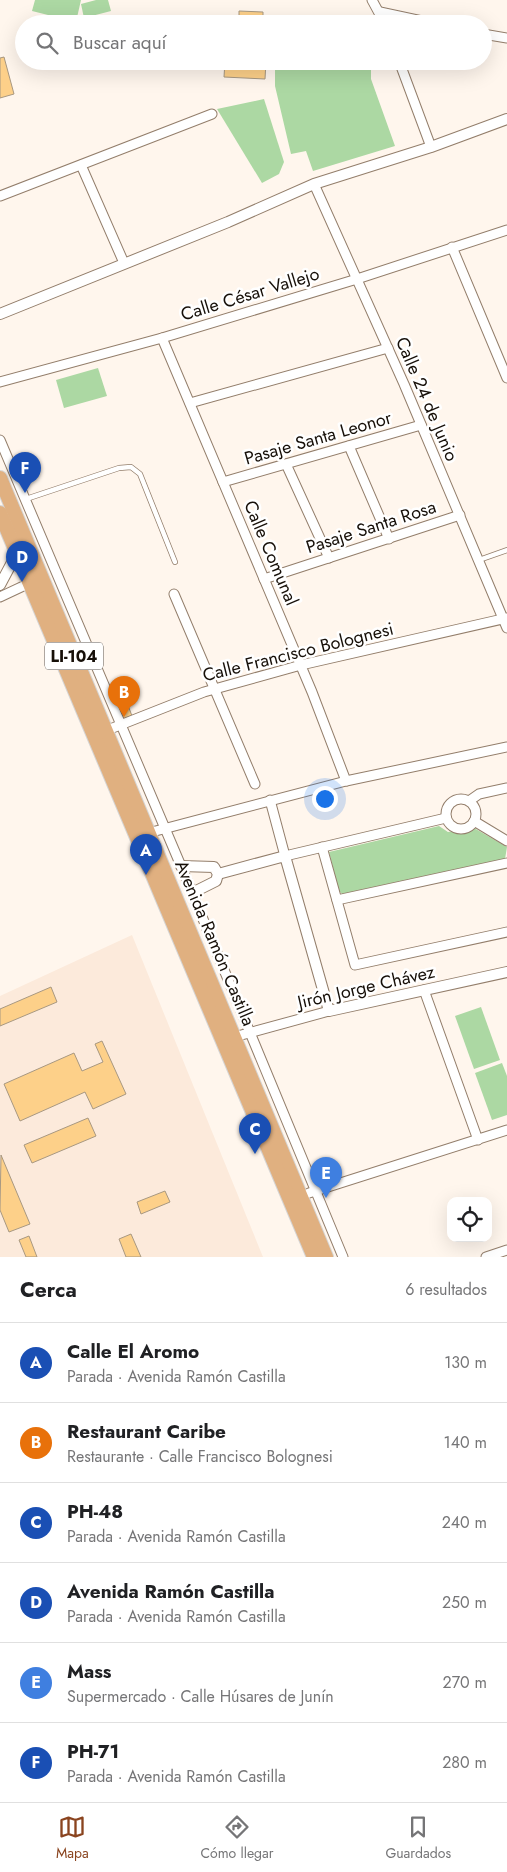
<!DOCTYPE html>
<html lang="es">
<meta charset="utf-8">
<style>
body{margin:0;font-family:Jost,sans-serif;background:#f6f6f6;color:#202124}
.controls{position:absolute;right:15px;bottom:15px;display:grid;overflow:hidden;border-radius:10px;box-shadow:0 5px 20px #0002}
.controls button{width:45px;height:45px;display:grid;place-items:center;padding:0;border:0;border-bottom:1px solid #e0e0e0;background:#fff;color:#202124;font:25px sans-serif}
.you{position:absolute;left:324px;top:798px;width:18px;height:18px;margin:-12px;border:4px solid #fff;border-radius:50%;background:#1a73e8;box-shadow:0 0 0 8px #1a73e833}
.badge{display:grid;place-items:center;width:32px;height:32px;border-radius:50%;background:#8a441f;color:#fff;font-size:16px;font-weight:700}
.pin{position:absolute;translate:-50% -41px;filter:drop-shadow(0 1px 2px #0008)}
.pin::after{content:'';position:absolute;top:26px;width:18px;height:15px;background:inherit;clip-path:polygon(0 0,100% 0,50% 100%)}
.list{margin:0;padding:0;list-style:none}
h2{display:flex;justify-content:space-between;align-items:center;height:65px;margin:0;padding:0 20px;font-size:21px}
h2 small{font-size:16px;font-weight:400;color:#757577}
.list li{display:grid;grid-template-columns:32px 1fr auto;gap:15px;align-items:center;box-sizing:border-box;height:80px;padding:0 20px;border-top:1px solid #e0e0e0}
.list b{display:block;font-size:19px;white-space:nowrap}
.list p{margin:0;font-size:16px;white-space:nowrap;color:#757577}
.list em{font-size:16px;font-style:normal;color:#757577}
.icon{flex:none;width:28px;height:28px;fill:none;stroke:currentColor;stroke-width:2;stroke-linecap:round;stroke-linejoin:round}
.map{position:relative;flex:none;width:507px;height:1257px;overflow:hidden}
.search{position:absolute;background:#fff;box-shadow:0 5px 20px #0002;left:15px;right:15px;top:15px;height:55px;display:flex;align-items:center;gap:12px;box-sizing:border-box;padding:0 18px;border-radius:28px;color:#757577;font-size:19px}
.sheet{height:545px;background:#fff}
nav{display:flex;justify-content:space-around;align-items:center;box-sizing:border-box;height:70px;border-top:1px solid #e0e0e0;background:#fff;font-size:14px;color:#757577}
nav a{display:grid;justify-items:center;gap:2px}
nav .on{color:#8a441f}
.map>svg:first-child{display:block}
.built{fill:#fceadb}
.green{fill:#acd8a3}
.water{fill:#52a7e9}
.building{fill:#fdd089;stroke:#a89881}
.lines{fill:none;stroke-linecap:round;stroke-linejoin:round}
.service-casing{stroke:#937e6b;stroke-width:6}
.minor-casing{stroke:#937e6b;stroke-width:11}
.tertiary-casing{stroke:#937e6b;stroke-width:12}
.trunk-casing{stroke:#d5d4d3;stroke-width:16}
.service{stroke:#fff;stroke-width:4.5}
.minor{stroke:#fff;stroke-width:9}
.tertiary{stroke:#fff;stroke-width:10}
.trunk{stroke:#e0b080;stroke-width:14}
.labels{text-anchor:middle;dominant-baseline:central;stroke-width:5;stroke-linejoin:round;paint-order:stroke}
.shield{fill:#fff;stroke:#5c5752;stroke-width:1}
.shield-label{font-size:16px;font-weight:bold;fill:#160f08}
.street-label{font-size:18px;fill:#160f08;stroke:#fff}
</style>
<div class="map">
<svg width="507" height="1257" viewBox="0 0 507 1257">
<rect width="100%" height="100%" fill="#fff6ed"/>
<path class="built" d="M132,935L263,1257H0V996Z"/>
<g class="green">
<path d="M35,0H81L76,22L32,11Z"/>
<path d="M96,0H108L111,11L84,18L81,4Z"/>
<path d="M277,15L332,21V24H277Z"/>
<path d="M275,61H371V79L395,146L313,171L306,151L291,154L275,86Z"/>
<path d="M264,99L284,162L279,174L262,183L217,109Z"/>
<path d="M98,368L107,396L64,408L56,380Z"/>
<path d="M439,826L448,832L474,828L507,847L505,859L343,895L339,891L329,852Z"/>
<path d="M481,1007L500,1060L474,1069L455,1016Z"/>
<path d="M502,1063L507,1076V1115L492,1120L475,1073Z"/>
</g>
<path class="water" d="M202,61H219V69L202,68Z"/>
<g class="building">
<path d="M239,11L263,12V24H239Z"/>
<path d="M4,57L14,94L0,98V58Z"/>
<path d="M225,61H266L265,79L224,77Z"/>
<path d="M126,700L132,716L123,720L117,704Z"/>
<path d="M51,987L57,1002L0,1026V1009Z"/>
<path d="M102,1041L126,1094L93,1109L85,1092L20,1121L4,1084L74,1053L82,1071L103,1062L95,1044Z"/>
<path d="M88,1118L96,1136L32,1163L24,1145Z"/>
<path d="M1,1155L30,1224L9,1232L0,1210Z"/>
<path d="M165,1191L170,1202L141,1214L137,1202Z"/>
<path d="M131,1234L141,1257H126L119,1239Z"/>
<path d="M29,1236L37,1257H26L19,1240Z"/>
</g>
<g class="lines">
<defs>
<g id="service">
<path d="M26,499L119,468L131,467L140,474L175,562"/>
<path d="M479,560L507,550"/>
</g>
<g id="minor">
<path d="M372,0L385,24"/>
<path d="M380,12L436,24"/>
<path d="M483,34L507,38"/>
<path d="M399,61L431,147"/>
<path d="M81,165L124,263"/>
<path d="M314,184L404,384L507,628"/>
<path d="M0,196L212,114"/>
<path d="M452,247L507,378"/>
<path d="M162,338L312,692L346,781"/>
<path d="M0,382L162,338L357,279L507,230"/>
<path d="M190,403L388,348"/>
<path d="M0,440L181,866L343,1257"/>
<path d="M349,446L389,539"/>
<path d="M286,464L329,558"/>
<path d="M223,482L421,425"/>
<path d="M264,579L460,515"/>
<path d="M174,594L255,784"/>
<path d="M0,597L34,581"/>
<path d="M105,731L204,692L301,665L507,618"/>
<circle cx="461" cy="814" r="15"/>
<path d="M270,800L285,856L446,818"/>
<path d="M469,801L479,794L507,788"/>
<path d="M474,821L507,841"/>
<path d="M148,833L346,781L507,747"/>
<path d="M322,847L355,965L507,932"/>
<path d="M337,900L507,863"/>
<path d="M424,990L478,1140"/>
<path d="M234,1037L329,1011"/>
<path d="M309,1193L507,1130"/>
<path d="M486,1257L507,1250"/>
</g>
<g id="tertiary">
<path d="M0,314L228,222L314,184L431,147L507,119"/>
<path d="M0,585L17,553"/>
<path d="M181,866L214,867L218,874L216,881L192,893"/>
<path d="M218,874L285,856L329,1011L507,972"/>
</g>
<g id="trunk">
<path d="M0,478L326,1257"/>
<path d="M0,513L314,1257"/>
</g>
</defs>
<use href="#service" class="service-casing"/>
<use href="#minor" class="minor-casing"/>
<use href="#tertiary" class="tertiary-casing"/>
<use href="#trunk" class="trunk-casing"/>
<use href="#service" class="service"/>
<use href="#minor" class="minor"/>
<use href="#tertiary" class="tertiary"/>
<use href="#trunk" class="trunk"/>
</g>
<g class="labels">
<rect class="shield" x="45" y="642.5" width="58" height="27" rx="4"/>
<g class="shield-label">
<text x="74" y="656">LI-104</text>
</g>
<g class="street-label">
<text transform="translate(250 294) rotate(-17)">Calle César Vallejo</text>
<text transform="translate(427 399) rotate(67)">Calle 24 de Junio</text>
<text transform="translate(318 438) rotate(-16)">Pasaje Santa Leonor</text>
<text transform="translate(371 527) rotate(-18)">Pasaje Santa Rosa</text>
<text transform="translate(271 553) rotate(67)">Calle Comunal</text>
<text transform="translate(298 652) rotate(-14)">Calle Francisco Bolognesi</text>
<text transform="translate(215 943) rotate(67)">Avenida Ramón Castilla</text>
<text transform="translate(366 987) rotate(-13)">Jirón Jorge Chávez</text>
</g>
</g>
</svg>
<div class="controls">
<button><svg class="icon" aria-label="locate" viewBox="0 0 24 24"><circle cx="12" cy="12" r="6"/><path d="M12 2v4M12 18v4M2 12h4M18 12h4"/></svg></button>
</div>
<div class="you"></div>
<div class="pin badge" style="left:146px;top:875px;background:#1a4fb4">A</div>
<div class="pin badge" style="left:124px;top:717px;background:#e8710a">B</div>
<div class="pin badge" style="left:255px;top:1154px;background:#1a4fb4">C</div>
<div class="pin badge" style="left:22px;top:582px;background:#1a4fb4">D</div>
<div class="pin badge" style="left:326px;top:1198px;background:#3f7fe0">E</div>
<div class="pin badge" style="left:25px;top:493px;background:#1a4fb4">F</div>
<div class="search"><svg class="icon" aria-label="search" viewBox="0 0 24 24"><circle cx="10" cy="10" r="6"/><path d="M15 15l6 6"/></svg>Buscar aquí</div>
</div>
<section class="sheet">
<h2>Cerca<small>6 resultados</small></h2>
<ul class="list">
<li><span class="badge" style="background:#1a4fb4">A</span><div><b>Calle El Aromo</b><p>Parada · Avenida Ramón Castilla</p></div><em>130 m</em></li>
<li><span class="badge" style="background:#e8710a">B</span><div><b>Restaurant Caribe</b><p>Restaurante · Calle Francisco Bolognesi</p></div><em>140 m</em></li>
<li><span class="badge" style="background:#1a4fb4">C</span><div><b>PH-48</b><p>Parada · Avenida Ramón Castilla</p></div><em>240 m</em></li>
<li><span class="badge" style="background:#1a4fb4">D</span><div><b>Avenida Ramón Castilla</b><p>Parada · Avenida Ramón Castilla</p></div><em>250 m</em></li>
<li><span class="badge" style="background:#3f7fe0">E</span><div><b>Mass</b><p>Supermercado · Calle Húsares de Junín</p></div><em>270 m</em></li>
<li><span class="badge" style="background:#1a4fb4">F</span><div><b>PH-71</b><p>Parada · Avenida Ramón Castilla</p></div><em>280 m</em></li>
</ul>
</section>
<nav>
<a class="on"><svg class="icon" aria-label="map" viewBox="0 0 24 24"><path d="M3 6l6-2 6 2 6-2v14l-6 2-6-2-6 2zM9 4v14M15 6v14"/></svg>Mapa</a>
<a><svg class="icon" aria-label="directions" viewBox="0 0 24 24"><path d="M12 3l9 9-9 9-9-9zM9 14v-3h6M13 9l2 2-2 2"/></svg>Cómo llegar</a>
<a><svg class="icon" aria-label="saved" viewBox="0 0 24 24"><path d="M7 4h10v16l-5-4-5 4z"/></svg>Guardados</a>
</nav>
